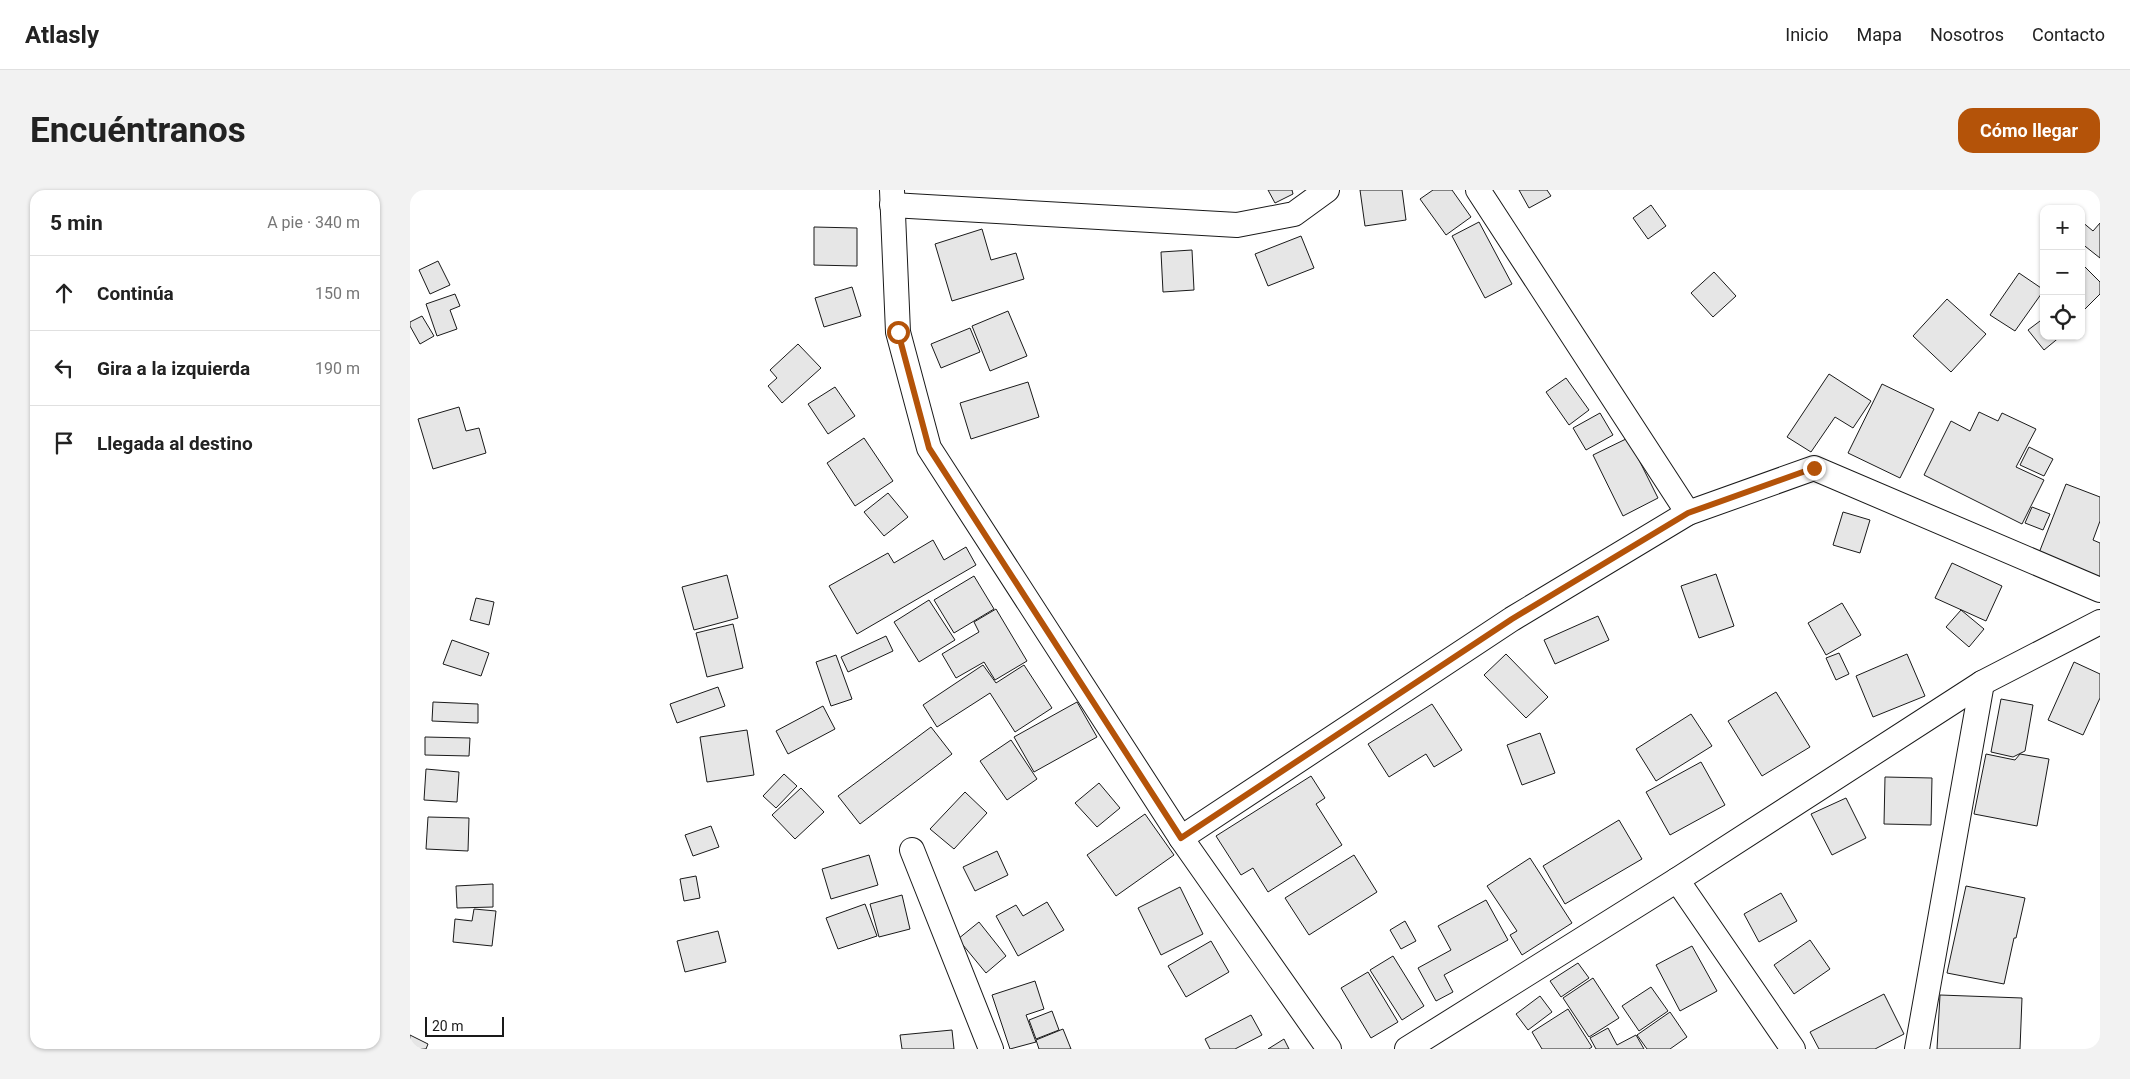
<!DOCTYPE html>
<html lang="es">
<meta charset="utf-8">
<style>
body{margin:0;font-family:Roboto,sans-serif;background:#f2f2f2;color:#222}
.controls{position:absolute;right:15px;top:15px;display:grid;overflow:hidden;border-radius:10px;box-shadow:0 1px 4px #0004}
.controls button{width:45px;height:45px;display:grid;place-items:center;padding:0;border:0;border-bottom:1px solid #e0e0e0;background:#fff;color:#222;font:25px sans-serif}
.scale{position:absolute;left:15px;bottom:12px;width:79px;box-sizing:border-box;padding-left:5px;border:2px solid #1a1a1a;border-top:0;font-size:14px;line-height:18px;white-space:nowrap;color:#1a1a1a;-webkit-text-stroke:4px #fff;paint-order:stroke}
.stop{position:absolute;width:15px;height:15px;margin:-11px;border:4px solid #b45309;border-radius:50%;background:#fff}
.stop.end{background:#b45309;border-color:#fff;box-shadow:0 1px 5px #0008}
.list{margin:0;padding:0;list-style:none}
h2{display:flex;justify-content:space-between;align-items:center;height:65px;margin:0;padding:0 20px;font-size:21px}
h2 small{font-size:16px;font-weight:400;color:#767676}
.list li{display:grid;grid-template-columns:32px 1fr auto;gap:15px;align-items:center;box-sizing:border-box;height:75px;padding:0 20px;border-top:1px solid #e0e0e0}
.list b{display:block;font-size:19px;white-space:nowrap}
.list em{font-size:16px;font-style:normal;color:#767676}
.icon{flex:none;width:28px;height:28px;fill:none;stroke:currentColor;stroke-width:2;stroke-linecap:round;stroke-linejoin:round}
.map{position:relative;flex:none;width:1690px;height:859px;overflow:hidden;border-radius:15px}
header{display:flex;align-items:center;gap:30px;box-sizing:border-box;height:70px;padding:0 25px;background:#fff;border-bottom:1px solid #e0e0e0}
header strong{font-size:24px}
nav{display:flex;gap:28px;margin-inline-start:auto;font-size:18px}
.intro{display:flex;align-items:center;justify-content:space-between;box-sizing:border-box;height:120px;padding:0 30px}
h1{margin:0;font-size:35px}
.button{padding:12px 22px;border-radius:15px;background:#b45309;color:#fff;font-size:18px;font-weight:700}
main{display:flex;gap:30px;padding:0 30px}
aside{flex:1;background:#fff;border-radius:15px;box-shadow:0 1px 4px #0004}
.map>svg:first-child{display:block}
.building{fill:#e6e6e6;stroke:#1a1a1a}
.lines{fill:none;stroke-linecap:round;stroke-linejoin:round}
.minor-casing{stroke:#1a1a1a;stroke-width:26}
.minor{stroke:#fff;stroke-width:24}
.route{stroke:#b45309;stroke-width:6}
</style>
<header>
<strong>Atlasly</strong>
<nav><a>Inicio</a><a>Mapa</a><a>Nosotros</a><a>Contacto</a></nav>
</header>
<div class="intro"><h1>Encuéntranos</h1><a class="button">Cómo llegar</a></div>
<main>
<aside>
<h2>5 min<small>A pie · 340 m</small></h2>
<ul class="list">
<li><svg class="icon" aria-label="ahead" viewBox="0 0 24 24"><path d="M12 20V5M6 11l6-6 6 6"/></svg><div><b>Continúa</b></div><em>150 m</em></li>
<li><svg class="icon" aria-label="left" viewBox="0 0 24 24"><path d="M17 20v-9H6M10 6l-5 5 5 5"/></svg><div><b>Gira a la izquierda</b></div><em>190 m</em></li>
<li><svg class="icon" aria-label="arrive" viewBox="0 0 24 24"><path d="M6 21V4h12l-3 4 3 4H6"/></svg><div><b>Llegada al destino</b></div></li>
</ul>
</aside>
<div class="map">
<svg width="1690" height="859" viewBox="0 0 1690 859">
<rect width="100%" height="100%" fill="#fff"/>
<g class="building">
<path d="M858,0H882L883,4L865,13Z"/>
<path d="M950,0H992L996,30L955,36Z"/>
<path d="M1023,0H1042L1061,27L1036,45L1010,9Z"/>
<path d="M1109,0H1137L1141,6L1119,18Z"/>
<path d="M1241,15L1256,36L1238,49L1223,28Z"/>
<path d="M1671,31L1683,41L1690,33V68L1671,53Z"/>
<path d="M1069,32L1102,94L1075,108L1042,46Z"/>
<path d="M404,37L447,38V76L404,75Z"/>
<path d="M572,39L581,70L606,63L614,89L542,111L525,54Z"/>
<path d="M891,46L904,78L858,96L845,64Z"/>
<path d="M782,60L784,100L753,102L751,62Z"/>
<path d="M28,71L40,95L20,104L9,80Z"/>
<path d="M1675,77L1690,92V104L1671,123V81Z"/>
<path d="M1304,82L1326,106L1303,127L1281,103Z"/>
<path d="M1609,83L1634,100L1605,141L1580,125Z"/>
<path d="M442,97L451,126L414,137L405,108Z"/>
<path d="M45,104L50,116L40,120L47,139L27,146L16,114Z"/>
<path d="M1537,109L1576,144L1541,182L1503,146Z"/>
<path d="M598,121L617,166L580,181L562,136Z"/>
<path d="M12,126L24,146L10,154L0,136V132Z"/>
<path d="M1634,128V146H1651L1634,160L1618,140Z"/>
<path d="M560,138L570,162L531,178L521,154Z"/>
<path d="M388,154L411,178L372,213L358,196L367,188L360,180Z"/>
<path d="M1419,184L1461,211L1443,238L1425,227L1401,262L1377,247Z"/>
<path d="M1156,188L1179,220L1159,235L1136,202Z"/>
<path d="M618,192L629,227L561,249L550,213Z"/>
<path d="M1472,194L1524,219L1490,288L1438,263Z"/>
<path d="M425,197L445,226L418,244L398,214Z"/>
<path d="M49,217L56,241L69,238L76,263L23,279L8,229Z"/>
<path d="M1569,222L1588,231L1592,223L1626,239L1606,277L1634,290L1612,334L1514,285L1541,231L1560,241Z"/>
<path d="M1190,223L1203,245L1176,260L1163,238Z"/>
<path d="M454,248L483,291L445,316L417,273Z"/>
<path d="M1218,248L1248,308L1213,326L1183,265Z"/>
<path d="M1619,257L1643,269L1634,286L1610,275Z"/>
<path d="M1656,294L1690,307V331L1683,350L1690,353V392L1627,368Z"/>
<path d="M478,303L498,327L474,346L454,322Z"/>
<path d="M1622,317L1640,324L1633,340L1615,333Z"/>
<path d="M1433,322L1460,330L1450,363L1423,355Z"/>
<path d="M523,350L534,370L556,357L566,375L447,444L419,396L478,363L484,373Z"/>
<path d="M1542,373L1592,396L1576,431L1525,408Z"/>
<path d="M1306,384L1324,436L1289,448L1271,396Z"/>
<path d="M317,385L328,428L284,440L272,397Z"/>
<path d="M564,386L584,419L544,443L524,410Z"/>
<path d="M66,408L84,412L79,435L60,430Z"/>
<path d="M519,410L545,450L509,472L484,432Z"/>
<path d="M1432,413L1451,445L1416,465L1398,433Z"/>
<path d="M586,419L617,471L585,490L574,472L546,488L532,464L569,442L564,432Z"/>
<path d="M1551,420L1574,439L1559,457L1536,437Z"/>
<path d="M1188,426L1199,450L1145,474L1134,450Z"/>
<path d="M323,434L333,478L297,487L286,443Z"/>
<path d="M476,446L483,461L438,482L431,467Z"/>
<path d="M42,450L79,463L71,486L33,474Z"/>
<path d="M1429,463L1439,484L1426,490L1416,468Z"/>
<path d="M1096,464L1138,507L1116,528L1074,485Z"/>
<path d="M1497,464L1515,506L1463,527L1446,486Z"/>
<path d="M426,465L442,509L421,516L406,472Z"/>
<path d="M1664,472L1690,484V508L1673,545L1638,530Z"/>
<path d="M573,475L586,493L614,475L642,518L605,542L580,503L527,537L513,515Z"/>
<path d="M308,497L315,516L267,533L260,514Z"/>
<path d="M1366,502L1400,557L1352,586L1318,531Z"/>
<path d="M1591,509L1623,515L1615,561L1603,567L1581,562Z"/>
<path d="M23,512L68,514V533L22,531Z"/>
<path d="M667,512L687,547L624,582L604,547Z"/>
<path d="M1022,514L1052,560L1024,577L1016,564L979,587L958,554Z"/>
<path d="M413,516L425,539L378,564L366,541Z"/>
<path d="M1281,524L1302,556L1246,591L1226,559Z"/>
<path d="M521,537L542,564L450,634L428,606Z"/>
<path d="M337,540L344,585L297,592L290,547Z"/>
<path d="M1130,543L1145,583L1112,595L1097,555Z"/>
<path d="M15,547L60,548L59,566L15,565Z"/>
<path d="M601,550L627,589L597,610L570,571Z"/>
<path d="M1576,564L1605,570L1610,564L1639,569L1627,636L1564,624Z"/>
<path d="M1291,572L1315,615L1260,645L1236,602Z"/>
<path d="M16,579L49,582L47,612L14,610Z"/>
<path d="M374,584L387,596L366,618L353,606Z"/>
<path d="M901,586L915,608L906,614L932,655L858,702L843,678L831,685L806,646Z"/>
<path d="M1475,587L1522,588L1521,635L1474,634Z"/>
<path d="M689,593L710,618L687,637L665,613Z"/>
<path d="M391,598L414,622L385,649L362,625Z"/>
<path d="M555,602L577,623L544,659L520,639Z"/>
<path d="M1436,608L1456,648L1422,665L1401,624Z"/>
<path d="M735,624L764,665L706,706L677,665Z"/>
<path d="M18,627L59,628L58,661L16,659Z"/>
<path d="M1209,630L1232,669L1155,714L1133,676Z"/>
<path d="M301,636L309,657L283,666L275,645Z"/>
<path d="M587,661L598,685L565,701L553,677Z"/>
<path d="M459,665L468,695L421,709L412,679Z"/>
<path d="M944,665L967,702L899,745L875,708Z"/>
<path d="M1120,668L1162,733L1112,765L1100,745L1107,741L1077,696Z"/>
<path d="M286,686L290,708L274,711L270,689Z"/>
<path d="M83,694V717L47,718L46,696Z"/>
<path d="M1556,696L1615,708L1606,748H1604L1594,794L1537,783Z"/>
<path d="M770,697L793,744L751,765L728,718Z"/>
<path d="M1371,703L1387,731L1349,752L1334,724Z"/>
<path d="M492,705L500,739L469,747L460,714Z"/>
<path d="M1076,710L1098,750L1034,785L1043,802L1026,811L1008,778L1041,760L1028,736Z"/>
<path d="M637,712L654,740L608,766L586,726L606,715L613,726Z"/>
<path d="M455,714L467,746L428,759L416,728Z"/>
<path d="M64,719L86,721L82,756L43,752L45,729L62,731Z"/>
<path d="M995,731L1006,751L991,759L980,740Z"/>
<path d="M569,732L596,766L576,783L548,749Z"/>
<path d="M308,741L316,772L275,782L267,751Z"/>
<path d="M1400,750L1420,779L1384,804L1364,775Z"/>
<path d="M801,751L819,782L776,807L758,776Z"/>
<path d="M1282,756L1307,801L1270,821L1246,775Z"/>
<path d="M983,766L1014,816L992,830L960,780Z"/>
<path d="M1168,773L1179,788L1151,807L1140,791Z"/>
<path d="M958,782L988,832L961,848L931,798Z"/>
<path d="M1183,788L1209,828L1179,847L1153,808Z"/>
<path d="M625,791L634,819L616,825L626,852L600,859L582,805Z"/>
<path d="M1241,797L1258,821L1229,841L1212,816Z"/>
<path d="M1474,804L1494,844L1465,859H1409L1400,842Z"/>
<path d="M1530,805L1612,808L1610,859H1527Z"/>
<path d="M1130,806L1142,822L1118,840L1106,824Z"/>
<path d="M1158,819L1182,857L1179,859H1132L1122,842Z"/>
<path d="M642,821L649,840L626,849L619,830Z"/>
<path d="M1260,822L1277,847L1260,859H1237L1227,845Z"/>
<path d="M841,825L852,845L825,859H800L795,849Z"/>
<path d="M1198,838L1207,855L1226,845L1234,859H1186L1180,848Z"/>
<path d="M653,839L661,859H629L626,850Z"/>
<path d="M542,840L544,859H492L490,845Z"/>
<path d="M0,845L18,854L16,859H0Z"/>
<path d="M874,849L879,859H858Z"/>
</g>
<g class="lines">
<defs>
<g id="minor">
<path d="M482,0L488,142L519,258L771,648L919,859"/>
<path d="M1068,0L1278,323"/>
<path d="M482,15L827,35L884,24L917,0"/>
<path d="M771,648L1102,429L1278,323L1404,278L1690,400"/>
<path d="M502,660L581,859"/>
<path d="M1267,690L1383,859"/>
<path d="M997,859L1267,690L1572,493L1690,432"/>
<path d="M1507,859L1572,493"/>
</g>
</defs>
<use href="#minor" class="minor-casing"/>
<use href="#minor" class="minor"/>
</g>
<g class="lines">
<path class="route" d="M488,142L519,258L771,648L1102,429L1278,323L1404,278"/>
</g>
</svg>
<div class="controls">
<button>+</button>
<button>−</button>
<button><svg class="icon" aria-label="locate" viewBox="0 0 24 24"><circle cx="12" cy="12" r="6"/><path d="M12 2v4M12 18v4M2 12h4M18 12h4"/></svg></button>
</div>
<div class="scale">20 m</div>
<div class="stop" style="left:488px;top:142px"></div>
<div class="stop end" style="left:1404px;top:278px"></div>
</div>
</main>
